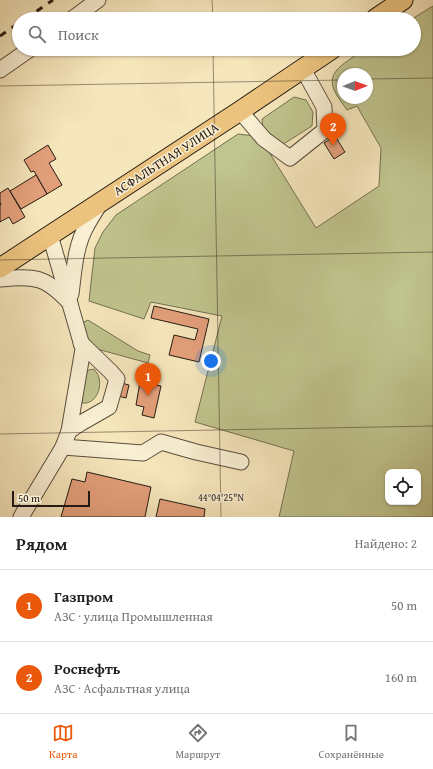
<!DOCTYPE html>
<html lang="ru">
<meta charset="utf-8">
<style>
body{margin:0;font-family:"Gentium Book Plus",serif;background:#f6f6f6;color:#202124}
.controls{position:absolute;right:12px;bottom:12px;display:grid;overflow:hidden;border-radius:8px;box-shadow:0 1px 3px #0004}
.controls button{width:36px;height:36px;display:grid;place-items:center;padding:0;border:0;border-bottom:1px solid #e0e0e0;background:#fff;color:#202124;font:20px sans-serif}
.compass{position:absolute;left:337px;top:68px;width:36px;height:36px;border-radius:50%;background:#fff;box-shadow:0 1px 3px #0004;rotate:89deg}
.scale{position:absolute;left:12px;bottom:10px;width:78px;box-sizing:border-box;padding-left:4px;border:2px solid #261b14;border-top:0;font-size:11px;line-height:14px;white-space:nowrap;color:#261b14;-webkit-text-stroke:3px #f9efd3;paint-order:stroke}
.you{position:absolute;left:211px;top:361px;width:14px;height:14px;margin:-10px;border:3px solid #fff;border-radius:50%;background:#1a73e8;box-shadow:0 0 0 6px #1a73e833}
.badge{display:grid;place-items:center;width:26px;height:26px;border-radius:50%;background:#ea580c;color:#fff;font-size:13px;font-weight:700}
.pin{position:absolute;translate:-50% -33px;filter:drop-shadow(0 1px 2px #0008)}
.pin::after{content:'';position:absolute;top:21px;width:14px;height:12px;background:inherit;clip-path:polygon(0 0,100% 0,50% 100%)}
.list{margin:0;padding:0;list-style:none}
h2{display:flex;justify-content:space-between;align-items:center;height:52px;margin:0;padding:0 16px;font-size:17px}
h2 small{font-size:13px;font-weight:400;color:#757577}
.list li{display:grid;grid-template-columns:26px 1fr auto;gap:12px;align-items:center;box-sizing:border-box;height:72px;padding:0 16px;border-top:1px solid #e0e0e0}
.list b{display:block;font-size:15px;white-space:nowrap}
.list p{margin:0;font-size:13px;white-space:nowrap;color:#757577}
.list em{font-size:13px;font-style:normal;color:#757577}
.icon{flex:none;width:22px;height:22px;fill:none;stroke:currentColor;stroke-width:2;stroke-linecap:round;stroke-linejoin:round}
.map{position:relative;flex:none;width:433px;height:517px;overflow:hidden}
.search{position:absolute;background:#fff;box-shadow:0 1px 3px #0004;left:12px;right:12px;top:12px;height:44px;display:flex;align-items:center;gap:10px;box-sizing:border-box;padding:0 14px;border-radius:22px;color:#757577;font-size:15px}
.sheet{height:196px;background:#fff}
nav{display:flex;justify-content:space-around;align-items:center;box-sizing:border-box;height:56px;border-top:1px solid #e0e0e0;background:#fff;font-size:11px;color:#757577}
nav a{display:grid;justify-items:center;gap:2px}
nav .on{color:#ea580c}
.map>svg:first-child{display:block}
.green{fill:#c0c48e;stroke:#737051;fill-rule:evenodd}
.building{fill:#e29f7a;stroke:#261b14}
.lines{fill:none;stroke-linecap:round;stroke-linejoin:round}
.minor-casing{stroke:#5a4e3e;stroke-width:17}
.major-casing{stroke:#261b14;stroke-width:21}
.minor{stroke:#f9efd3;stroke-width:15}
.major{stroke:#ebc37e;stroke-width:19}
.rail{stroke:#261b14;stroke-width:3;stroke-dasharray:7 7;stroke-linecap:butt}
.ticks{fill:none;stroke:#261b14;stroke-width:1;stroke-opacity:0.45}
.labels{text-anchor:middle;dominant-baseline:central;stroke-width:3;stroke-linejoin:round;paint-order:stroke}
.street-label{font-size:13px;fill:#261b14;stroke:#f9efd3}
.ticks-label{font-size:10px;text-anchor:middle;fill:#261b14;stroke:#f9efd3;stroke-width:3;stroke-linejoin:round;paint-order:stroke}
</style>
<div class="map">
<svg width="433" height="517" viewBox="0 0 433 517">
<rect width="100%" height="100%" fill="#f6e6bc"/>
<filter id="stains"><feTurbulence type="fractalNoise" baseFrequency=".005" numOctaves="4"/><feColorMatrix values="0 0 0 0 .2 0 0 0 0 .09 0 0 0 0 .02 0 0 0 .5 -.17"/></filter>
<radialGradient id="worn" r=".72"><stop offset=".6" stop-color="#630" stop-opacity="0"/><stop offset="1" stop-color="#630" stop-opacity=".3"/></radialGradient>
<g class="green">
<path d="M433,6V517H279L294,451L195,422L222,316L151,302L144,319L89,301L95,248L103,232L116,215L238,134L255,136L261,139L316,228L379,186L381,148L357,106L347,110C331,88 323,77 349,60C354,56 360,52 365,50C371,47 405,49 414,49V19H412ZM343,74H367V98H343ZM388,472H418V502H388Z"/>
<path d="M294,97L306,100L313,112L312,126L282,145L263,130L262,119Z"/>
<path d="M88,320L138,351L150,355L148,363L97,349L88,341L82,329L84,322Z"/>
<path d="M94,369C96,372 99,375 99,378C102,389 95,405 82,403L83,374L89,370Z"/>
</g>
<g class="building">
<path d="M335,136L345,152L334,159L324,143Z"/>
<path d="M48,145L56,159L49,163L62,185L47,194L34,171L31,172L24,160Z"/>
<path d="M36,175L47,194L21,209L10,191Z"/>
<path d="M8,188L25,217L13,224L9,217L0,222V205H1L0,202V193Z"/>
<path d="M154,306L209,319L199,362L169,355L174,335L195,340L198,329L151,318Z"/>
<path d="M110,380L129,385L126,398L107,393Z"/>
<path d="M140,382L161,386L154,418L142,415L144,407L136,405Z"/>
<path d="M87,472L151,487L145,517H61L72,479L85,482Z"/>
<path d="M160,499L205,509L204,517H156Z"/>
</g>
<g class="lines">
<defs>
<g id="minor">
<path d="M72,19L98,0"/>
<path d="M0,70L30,49"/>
<path d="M240,111L264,139L290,158L325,130L324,107L303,69"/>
<path d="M0,279C35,276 45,276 70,303"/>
<path d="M71,294C74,271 75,246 87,225C91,218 95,211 100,204"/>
<path d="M69,431L81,423L109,407L117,379L111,372L81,343"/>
<path d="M63,447L143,453L161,442L196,452L241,462"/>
<path d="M21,517L63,447L69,431L83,349L50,235"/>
</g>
<g id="major">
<path d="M375,19L403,0"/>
<path d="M0,268L240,111L332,49"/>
</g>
</defs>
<use href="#minor" class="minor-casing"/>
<use href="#major" class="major-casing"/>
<use href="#minor" class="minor"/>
<use href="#major" class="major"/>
<g class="rail">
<path d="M25,19L53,0"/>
<path d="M0,36L19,23"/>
</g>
</g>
<path class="ticks" d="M212,0L213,19M213,49L221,517M367,79L433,78M0,86L343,80M0,260L433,252M0,434L433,426"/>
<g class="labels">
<g class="street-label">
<text transform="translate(166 159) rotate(-33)">АСФАЛЬТНАЯ УЛИЦА</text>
</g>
</g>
<g class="ticks-label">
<text x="221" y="501">44°04'25"N</text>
</g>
<rect width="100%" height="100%" filter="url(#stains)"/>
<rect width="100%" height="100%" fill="url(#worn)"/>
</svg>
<div class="controls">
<button><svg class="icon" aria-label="locate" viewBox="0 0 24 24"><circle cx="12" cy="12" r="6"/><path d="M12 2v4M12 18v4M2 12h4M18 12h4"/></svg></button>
</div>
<svg class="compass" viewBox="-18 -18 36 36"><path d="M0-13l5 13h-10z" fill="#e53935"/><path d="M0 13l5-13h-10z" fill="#757577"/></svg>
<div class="scale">50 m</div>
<div class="you"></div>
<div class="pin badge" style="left:148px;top:396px">1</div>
<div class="pin badge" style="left:333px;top:146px">2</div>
<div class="search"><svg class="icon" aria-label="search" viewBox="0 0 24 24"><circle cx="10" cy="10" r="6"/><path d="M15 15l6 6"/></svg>Поиск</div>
</div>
<section class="sheet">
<h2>Рядом<small>Найдено: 2</small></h2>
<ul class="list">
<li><span class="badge">1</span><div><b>Газпром</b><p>АЗС · улица Промышленная</p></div><em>50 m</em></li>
<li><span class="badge">2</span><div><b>Роснефть</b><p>АЗС · Асфальтная улица</p></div><em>160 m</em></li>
</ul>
</section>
<nav>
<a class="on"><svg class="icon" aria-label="map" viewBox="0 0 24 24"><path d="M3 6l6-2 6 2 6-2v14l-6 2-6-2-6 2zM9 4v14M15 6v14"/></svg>Карта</a>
<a><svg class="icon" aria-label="directions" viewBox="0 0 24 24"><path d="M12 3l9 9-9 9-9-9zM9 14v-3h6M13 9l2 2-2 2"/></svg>Маршрут</a>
<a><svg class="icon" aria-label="saved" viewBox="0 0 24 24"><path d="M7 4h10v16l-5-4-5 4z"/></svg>Сохранённые</a>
</nav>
